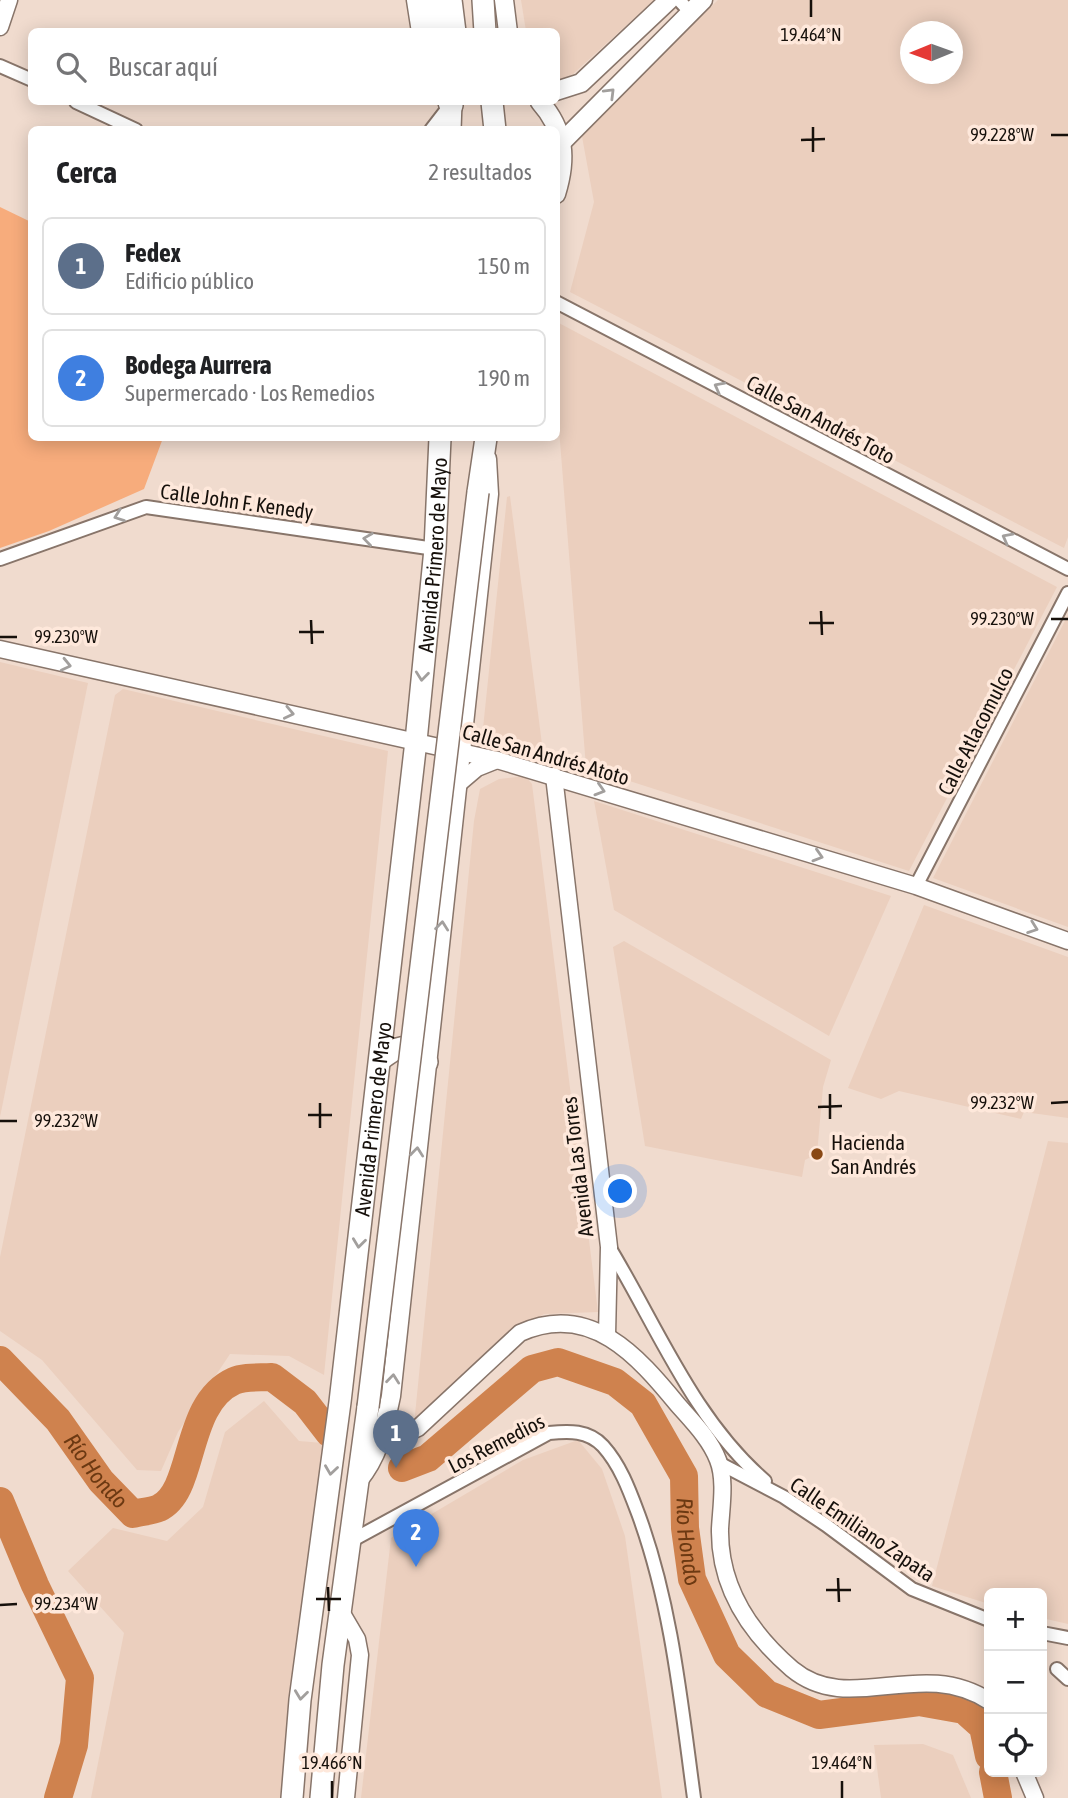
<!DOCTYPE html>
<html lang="es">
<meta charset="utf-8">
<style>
body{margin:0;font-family:"Asap Condensed",sans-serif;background:#f2f2f2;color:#202124}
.controls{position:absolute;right:21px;bottom:21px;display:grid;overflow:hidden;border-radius:10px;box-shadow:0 4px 18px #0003}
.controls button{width:63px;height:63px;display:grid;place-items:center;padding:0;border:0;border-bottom:2px solid #e0e0e0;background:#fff;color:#202124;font:35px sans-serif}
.compass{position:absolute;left:900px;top:21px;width:63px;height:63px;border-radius:50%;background:#fff;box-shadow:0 4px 18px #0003;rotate:269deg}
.you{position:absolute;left:621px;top:1192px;width:24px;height:24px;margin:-18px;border:5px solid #fff;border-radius:50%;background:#1a73e8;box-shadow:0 0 0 10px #1a73e833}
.badge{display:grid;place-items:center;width:46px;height:46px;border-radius:50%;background:#894814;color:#fff;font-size:23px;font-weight:700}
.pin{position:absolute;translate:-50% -58px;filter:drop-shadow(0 2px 4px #0008)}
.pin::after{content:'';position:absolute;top:37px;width:24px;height:21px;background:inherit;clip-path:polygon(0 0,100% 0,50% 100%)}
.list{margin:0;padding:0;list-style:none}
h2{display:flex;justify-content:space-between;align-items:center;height:91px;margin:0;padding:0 28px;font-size:30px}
h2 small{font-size:23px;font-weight:400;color:#757577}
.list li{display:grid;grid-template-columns:46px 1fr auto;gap:21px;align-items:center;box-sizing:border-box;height:98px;margin:0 14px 14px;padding:0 14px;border:2px solid #e0e0e0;border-radius:10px}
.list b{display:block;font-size:26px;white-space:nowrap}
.list p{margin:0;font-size:23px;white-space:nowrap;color:#757577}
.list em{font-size:23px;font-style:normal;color:#757577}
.icon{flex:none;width:38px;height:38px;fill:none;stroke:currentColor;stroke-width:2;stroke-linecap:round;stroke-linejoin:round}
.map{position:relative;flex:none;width:1068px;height:1798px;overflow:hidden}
.search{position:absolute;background:#fff;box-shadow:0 4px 18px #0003;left:28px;top:28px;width:532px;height:77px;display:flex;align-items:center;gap:18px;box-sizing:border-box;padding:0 24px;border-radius:10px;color:#757577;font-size:26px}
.panel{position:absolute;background:#fff;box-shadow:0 4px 18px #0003;left:28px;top:126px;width:532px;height:315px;border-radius:10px}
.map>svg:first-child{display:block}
.built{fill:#ebcfbe;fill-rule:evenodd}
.green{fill:#f7ac7c}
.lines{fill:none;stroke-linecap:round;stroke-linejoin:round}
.river{stroke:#cf824e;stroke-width:28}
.minor-casing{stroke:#88756a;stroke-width:16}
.tertiary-casing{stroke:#88756a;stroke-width:19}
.secondary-casing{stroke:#88756a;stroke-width:21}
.trunk-casing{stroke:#88756a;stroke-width:24}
.motorway-casing{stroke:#88756a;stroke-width:26}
.minor{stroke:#fff;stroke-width:12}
.tertiary{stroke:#fff;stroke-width:16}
.secondary{stroke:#fff;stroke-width:18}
.trunk{stroke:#fff;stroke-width:21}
.motorway{stroke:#fff;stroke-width:23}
.trunk-bridge-casing{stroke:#88756a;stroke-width:24;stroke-linecap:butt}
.trunk-bridge{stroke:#fff;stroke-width:21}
.oneway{stroke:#a29f9d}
.ticks{fill:none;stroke:#16100b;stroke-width:2.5}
.poi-dot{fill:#894814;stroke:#fee8db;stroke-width:2.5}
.labels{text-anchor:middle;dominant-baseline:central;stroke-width:7;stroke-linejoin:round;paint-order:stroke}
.street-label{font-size:21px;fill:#16100b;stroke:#fee8db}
.poi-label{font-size:21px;fill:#16100b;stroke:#fee8db;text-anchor:start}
.water-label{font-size:23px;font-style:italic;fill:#6c3912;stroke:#fee8db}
.ticks-label{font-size:18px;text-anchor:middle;fill:#16100b;stroke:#fee8db;stroke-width:7;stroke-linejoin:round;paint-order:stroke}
</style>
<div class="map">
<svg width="1068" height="1798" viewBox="0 0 1068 1798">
<rect width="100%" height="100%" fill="#f0dbce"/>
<g class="built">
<path d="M521,0H654L573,74L557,81L556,32L526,31Z"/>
<path d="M718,0H1068V537L1064,548L570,292L594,202L581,131ZM911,32H953V74H911Z"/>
<path d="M557,322L1057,587L909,871L586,767L557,404Z"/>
<path d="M510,496L543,752L482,738L507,497Z"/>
<path d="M1068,615V927L933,878Z"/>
<path d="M0,662L88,683L0,1117Z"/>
<path d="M123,689L388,751L324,1375L289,1356L230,1354L178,1432L161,1471L137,1470L42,1360L0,1331V1257L115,695Z"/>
<path d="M525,776L532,784L598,1312L544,1314L511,1335L414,1425L474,821L480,789L499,779Z"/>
<path d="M594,801L891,896L829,1036L614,910Z"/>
<path d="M924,905L1068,957V1118L1024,1112L1021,1119L899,1091L881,1099L848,1088Z"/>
<path d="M624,941L831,1060L823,1087L817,1154L805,1160L802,1177L645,1146L613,947Z"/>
<path d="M1048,1141L1068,1143V1624L1042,1618V1593H989V1604L932,1586Z"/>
<path d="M264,1401L299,1441L323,1443L287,1798H91L124,1633L68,1571L113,1528L167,1541L203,1507L225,1432Z"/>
<path d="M578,1440L602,1469L625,1536L662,1798H361L391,1538L523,1460Z"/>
<path d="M923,1744L953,1755L971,1798H881L874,1745Z"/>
</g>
<path class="green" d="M0,207L31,222L32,438H163L144,489L49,531L0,548Z"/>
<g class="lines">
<g class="river">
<path id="s1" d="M0,1360L58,1420L101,1481L133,1514C141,1512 152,1511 159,1508C196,1491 183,1404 234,1381C245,1376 261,1378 272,1377L305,1402L329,1433"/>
<path id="s2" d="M402,1468L428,1458L532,1369L558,1362L615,1382L643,1404L684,1476L685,1528L692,1579L727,1655L767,1694L819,1715L919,1702L964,1710L983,1727L989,1756"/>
<path d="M0,1501L35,1585L80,1678L74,1745L58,1798"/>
<path d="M993,1772L998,1798"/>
</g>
<defs>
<g id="minor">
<path d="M679,0L691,13"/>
<path d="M0,66L32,80"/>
<path d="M76,102L136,130"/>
<path d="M431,130L448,108"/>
<path d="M556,302L1068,569"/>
<path d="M0,559L146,507L435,549"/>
<path d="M916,886L1068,593"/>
<path d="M609,1247C657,1326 693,1419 765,1481"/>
<path d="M719,1463L784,1497L826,1525L912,1589L989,1620"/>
<path d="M349,1542L549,1433C569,1431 588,1430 603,1446C621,1466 630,1492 639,1516C672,1607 681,1703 694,1798"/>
<path d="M1042,1633L1068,1638"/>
<path d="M1057,1669L1068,1679"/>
</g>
<g id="tertiary">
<path d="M0,27L9,0"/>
<path d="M0,649L497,760L916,886L1068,941"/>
<path d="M554,776L609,1247L607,1335"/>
<path d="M457,785L477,768L497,760"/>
<path d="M380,1446L418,1428L520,1333C590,1301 638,1356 678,1405C693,1422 710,1439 718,1460C726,1480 721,1508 720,1529C719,1587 749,1632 792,1669C850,1717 919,1656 989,1701"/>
<path d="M340,1610L357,1639L360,1655L346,1798"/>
<path d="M1024,1772L1035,1798"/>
</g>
<g id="secondary">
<path d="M416,0L421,32"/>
<path d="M504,0L508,32"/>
<path d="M556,91L581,83L669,0"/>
<path d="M540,102C565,130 567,159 556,194"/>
<path d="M562,142L703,0"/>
<path d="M358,1481C380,1454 384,1428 391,1396L489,494L487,459"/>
</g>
<g id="trunk">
<path d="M451,0L455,32"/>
<path d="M483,0L485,32"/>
<path d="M492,102L495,130"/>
<path d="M450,130L451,102"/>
<path d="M478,492L486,438"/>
<path d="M381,1059C393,1050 400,1045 415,1048L427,1062"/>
<path id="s3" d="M292,1798L300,1700L340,1402L416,741L435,549L440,438"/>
<path d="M321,1798L333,1665L368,1407"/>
</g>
<g id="motorway">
<path d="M436,0L439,32"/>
<path d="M450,102L451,105"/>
</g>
</defs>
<use href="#minor" class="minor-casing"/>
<use href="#tertiary" class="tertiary-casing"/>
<use href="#secondary" class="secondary-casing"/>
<use href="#trunk" class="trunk-casing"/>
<use href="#motorway" class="motorway-casing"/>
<use href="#minor" class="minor"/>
<use href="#tertiary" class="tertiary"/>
<use href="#secondary" class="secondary"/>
<use href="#trunk" class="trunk"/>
<use href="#motorway" class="motorway"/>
<defs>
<path id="trunk-bridge" d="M368,1407L478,492"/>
</defs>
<use href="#trunk-bridge" class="trunk-bridge-casing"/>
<use href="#trunk-bridge" class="trunk-bridge"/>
</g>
<defs><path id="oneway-chevron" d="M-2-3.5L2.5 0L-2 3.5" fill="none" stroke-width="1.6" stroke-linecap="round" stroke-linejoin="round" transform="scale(1.75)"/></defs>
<g class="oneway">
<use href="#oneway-chevron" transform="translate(610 93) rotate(-45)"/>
<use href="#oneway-chevron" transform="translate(719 387) rotate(-152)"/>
<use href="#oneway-chevron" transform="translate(119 516) rotate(160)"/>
<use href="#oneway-chevron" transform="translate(1007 538) rotate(-152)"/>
<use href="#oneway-chevron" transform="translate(368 539) rotate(-172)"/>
<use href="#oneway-chevron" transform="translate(66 665) rotate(13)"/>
<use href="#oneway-chevron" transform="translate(422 676) rotate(96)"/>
<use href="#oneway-chevron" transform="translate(289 713) rotate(12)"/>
<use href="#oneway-chevron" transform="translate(600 790) rotate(17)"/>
<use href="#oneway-chevron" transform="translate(818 856) rotate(17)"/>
<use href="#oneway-chevron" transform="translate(442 926) rotate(-84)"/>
<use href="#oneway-chevron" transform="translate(1033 928) rotate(20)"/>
<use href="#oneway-chevron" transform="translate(417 1152) rotate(-84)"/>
<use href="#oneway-chevron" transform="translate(359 1243) rotate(97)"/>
<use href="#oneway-chevron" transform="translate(393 1379) rotate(-84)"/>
<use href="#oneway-chevron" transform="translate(331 1470) rotate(98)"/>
<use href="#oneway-chevron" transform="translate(301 1695) rotate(97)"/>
</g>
<path class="ticks" d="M811,0V17M813,127V152M1051,135H1068M801,140L825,139M821,611L822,635M1051,619H1068M311,620L312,644M809,623H834M299,632H324M0,637H17M830,1094V1119M320,1103V1128M1051,1103L1068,1102M818,1107L842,1106M308,1115H332M0,1121H17M838,1578L839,1602M328,1587L329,1611M826,1590H851M316,1599H341M0,1605L17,1604M332,1781V1798M842,1781V1798"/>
<circle class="poi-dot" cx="817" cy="1154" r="7"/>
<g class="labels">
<g class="street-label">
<text transform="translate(821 419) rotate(28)">Calle San Andrés Toto</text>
<text transform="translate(237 501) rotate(8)">Calle John F. Kenedy</text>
<text stroke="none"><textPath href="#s3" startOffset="1251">Avenida Primero de Mayo</textPath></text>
<text transform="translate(975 731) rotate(-63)">Calle Atlacomulco</text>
<text transform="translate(546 754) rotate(16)">Calle San Andrés Atoto</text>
<text stroke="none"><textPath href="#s3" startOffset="684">Avenida Primero de Mayo</textPath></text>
<text transform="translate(577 1167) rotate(-97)">Avenida Las Torres</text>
<text transform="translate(496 1443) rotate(-27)">Los Remedios</text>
<text transform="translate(863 1529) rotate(34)">Calle Emiliano Zapata</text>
</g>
<g class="poi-label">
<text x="831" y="1142">Hacienda<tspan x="831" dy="24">San Andrés</tspan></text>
</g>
<g class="water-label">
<text stroke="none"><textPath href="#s1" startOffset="147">Río Hondo</textPath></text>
<text stroke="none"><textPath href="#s2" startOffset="436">Río Hondo</textPath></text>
</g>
</g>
<g class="ticks-label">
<text x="811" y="41">19.464°N</text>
<text x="1002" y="141">99.228°W</text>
<text x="1002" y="625">99.230°W</text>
<text x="66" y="643">99.230°W</text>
<text x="1002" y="1109">99.232°W</text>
<text x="66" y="1127">99.232°W</text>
<text x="66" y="1610">99.234°W</text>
<text x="332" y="1769">19.466°N</text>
<text x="842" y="1769">19.464°N</text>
</g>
</svg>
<div class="controls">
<button>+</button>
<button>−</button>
<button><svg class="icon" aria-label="locate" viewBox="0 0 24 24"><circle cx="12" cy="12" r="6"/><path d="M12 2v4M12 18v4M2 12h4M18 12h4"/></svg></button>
</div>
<svg class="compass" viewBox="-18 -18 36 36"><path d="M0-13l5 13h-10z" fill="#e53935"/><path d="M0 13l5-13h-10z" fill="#757577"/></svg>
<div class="you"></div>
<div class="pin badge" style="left:396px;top:1468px;background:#5c6f8a">1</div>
<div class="pin badge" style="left:416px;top:1567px;background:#3f7fe0">2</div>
<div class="search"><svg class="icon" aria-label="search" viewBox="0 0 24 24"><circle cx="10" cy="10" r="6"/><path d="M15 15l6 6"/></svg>Buscar aquí</div>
<section class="panel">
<h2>Cerca<small>2 resultados</small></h2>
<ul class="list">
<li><span class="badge" style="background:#5c6f8a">1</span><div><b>Fedex</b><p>Edificio público</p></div><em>150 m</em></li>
<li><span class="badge" style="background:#3f7fe0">2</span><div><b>Bodega Aurrera</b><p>Supermercado · Los Remedios</p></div><em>190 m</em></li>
</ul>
</section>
</div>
